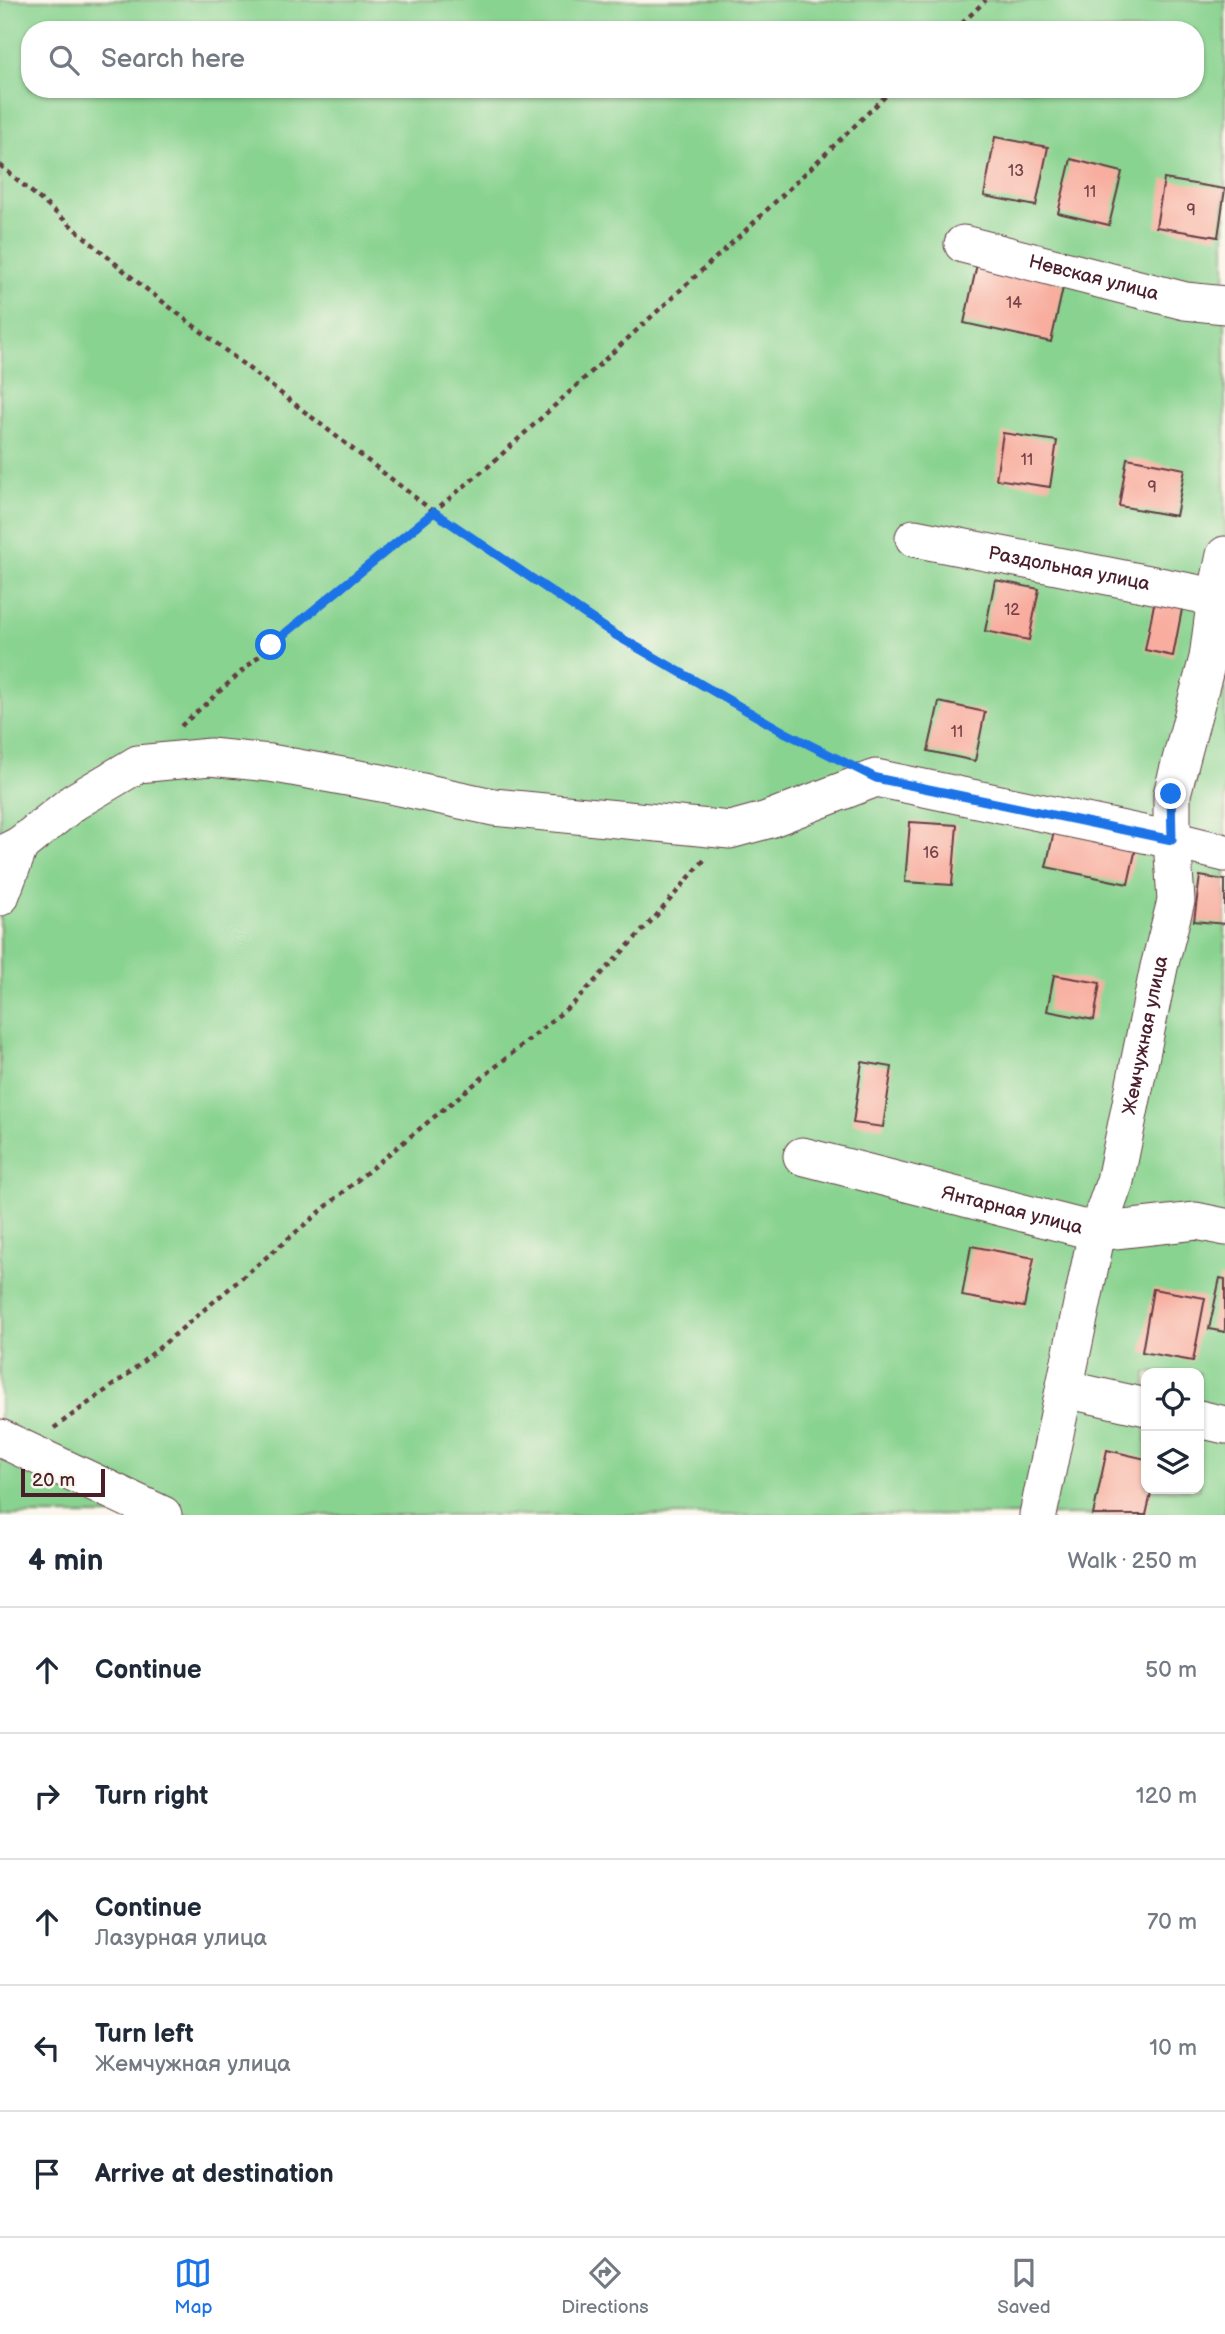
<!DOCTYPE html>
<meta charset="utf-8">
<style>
body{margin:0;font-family:"Balsamiq Sans",sans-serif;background:#f6f6f7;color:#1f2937}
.controls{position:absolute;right:21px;bottom:21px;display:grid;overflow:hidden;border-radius:14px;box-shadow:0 2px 5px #0004}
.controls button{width:63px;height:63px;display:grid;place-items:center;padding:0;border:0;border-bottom:2px solid #e0e1e3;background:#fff;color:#1f2937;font:35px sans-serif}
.scale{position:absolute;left:21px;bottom:18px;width:84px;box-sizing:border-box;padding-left:7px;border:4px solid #4a1f2b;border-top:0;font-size:19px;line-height:24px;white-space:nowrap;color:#4a1f2b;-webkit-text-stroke:5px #fbf7ec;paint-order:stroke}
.stop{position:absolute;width:21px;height:21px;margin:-16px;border:5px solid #1a73e8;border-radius:50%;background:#fff}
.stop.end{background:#1a73e8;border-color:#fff;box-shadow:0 2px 7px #0008}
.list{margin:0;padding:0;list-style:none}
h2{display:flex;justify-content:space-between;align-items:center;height:91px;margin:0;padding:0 28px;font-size:30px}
h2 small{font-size:23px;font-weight:400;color:#747a83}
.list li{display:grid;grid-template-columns:46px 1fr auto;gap:21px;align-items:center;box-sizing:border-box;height:126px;padding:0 28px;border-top:2px solid #e0e1e3}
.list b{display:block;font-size:26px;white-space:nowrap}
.list p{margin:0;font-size:23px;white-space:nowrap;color:#747a83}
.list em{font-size:23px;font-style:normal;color:#747a83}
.icon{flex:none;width:38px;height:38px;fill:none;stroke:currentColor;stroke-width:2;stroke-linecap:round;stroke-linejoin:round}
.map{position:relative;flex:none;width:1225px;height:1515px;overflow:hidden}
.search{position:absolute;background:#fff;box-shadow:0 2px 5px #0004;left:21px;right:21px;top:21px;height:77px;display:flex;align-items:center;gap:18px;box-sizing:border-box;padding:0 24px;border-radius:28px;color:#747a83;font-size:26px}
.sheet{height:721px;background:#fff}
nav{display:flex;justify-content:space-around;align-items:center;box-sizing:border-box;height:98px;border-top:2px solid #e0e1e3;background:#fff;font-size:19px;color:#747a83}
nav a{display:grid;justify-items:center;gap:4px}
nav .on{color:#1a73e8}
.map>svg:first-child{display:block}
.green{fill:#89d390;stroke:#6a795e;stroke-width:2;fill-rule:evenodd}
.building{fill:#f8ad9f}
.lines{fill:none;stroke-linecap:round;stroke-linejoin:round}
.minor-casing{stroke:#643d44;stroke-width:39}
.path{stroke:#643d44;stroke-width:4.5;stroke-dasharray:5 5;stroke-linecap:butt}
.minor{stroke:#fff;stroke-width:37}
.route{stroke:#1a73e8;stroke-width:9}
.labels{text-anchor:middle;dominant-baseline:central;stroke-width:6;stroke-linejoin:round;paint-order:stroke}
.number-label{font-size:16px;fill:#764248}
.street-label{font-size:19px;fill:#4a1f2b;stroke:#fbf7ec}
</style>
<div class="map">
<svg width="1225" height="1515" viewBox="0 0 1225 1515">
<rect width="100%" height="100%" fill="#fbf7ec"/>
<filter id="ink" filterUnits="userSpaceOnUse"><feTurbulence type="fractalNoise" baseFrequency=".0143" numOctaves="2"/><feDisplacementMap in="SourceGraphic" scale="14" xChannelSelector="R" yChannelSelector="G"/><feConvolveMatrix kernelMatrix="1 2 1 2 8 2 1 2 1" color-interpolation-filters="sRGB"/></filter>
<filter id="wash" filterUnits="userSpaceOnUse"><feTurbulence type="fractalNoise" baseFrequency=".00686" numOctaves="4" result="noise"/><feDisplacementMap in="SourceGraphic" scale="28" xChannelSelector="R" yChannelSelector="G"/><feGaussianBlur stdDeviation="1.57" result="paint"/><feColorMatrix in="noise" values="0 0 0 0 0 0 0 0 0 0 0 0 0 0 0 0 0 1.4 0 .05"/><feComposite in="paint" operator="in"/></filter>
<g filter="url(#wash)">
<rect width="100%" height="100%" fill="#f4ead4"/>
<path class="green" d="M0,0H1225V1515H0ZM30,30H1195V89H30ZM1146,1373H1199V1489H1146Z"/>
<g id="blocks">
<g class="building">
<path d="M995,137L1048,147L1036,206L984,196Z"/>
<path d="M1071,159L1122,172L1109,225L1058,213Z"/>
<path d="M1164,179L1225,189L1218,237L1156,227Z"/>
<path d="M977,264L1064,283L1051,342L964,323Z"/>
<path d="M1003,433L1057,441L1050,487L996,479Z"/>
<path d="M1127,458L1185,469L1176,516L1119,506Z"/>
<path d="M995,580L1039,589L1029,640L985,631Z"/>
<path d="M1155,599L1183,604L1173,656L1145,650Z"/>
<path d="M939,702L985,712L975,761L928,751Z"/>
<path d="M910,822L957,825L952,885L905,882Z"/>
<path d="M1054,831L1136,848L1128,884L1046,867Z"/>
<path d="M1200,876L1225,880V924L1194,921Z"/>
<path d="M1054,975L1100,983L1094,1020L1047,1011Z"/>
<path d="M862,1062L892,1067L883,1127L853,1123Z"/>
<path d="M971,1246L1034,1258L1024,1307L962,1296Z"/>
<path d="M1220,1278L1225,1279V1332L1209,1329Z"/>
<path d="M1153,1289L1205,1298L1193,1361L1142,1352Z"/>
<path d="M1107,1450L1146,1459V1489H1152L1146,1515H1093Z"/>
</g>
</g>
</g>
<g filter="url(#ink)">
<use href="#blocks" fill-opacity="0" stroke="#643d44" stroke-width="2"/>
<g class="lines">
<defs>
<g id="minor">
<path id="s1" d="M963,244L1185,301L1225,305"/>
<path id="s2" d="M914,538L1225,599"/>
<path d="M0,855L20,845L74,802L138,764L210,757L270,763L381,783L493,807L730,830L767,820L876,778L1172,840L1225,853"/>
<path d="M0,897L20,845"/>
<path id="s3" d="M802,1156L1097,1232L1196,1221L1225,1227"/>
<path d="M1065,1389L1146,1407"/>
<path d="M1199,1419L1225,1425"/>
<path d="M0,1438L163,1515"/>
<path id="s4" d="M1038,1515L1097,1232L1115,1181L1159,967L1176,901L1172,840V794L1208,658L1216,597L1225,555"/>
</g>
</defs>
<use href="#minor" class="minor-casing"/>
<g class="path">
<path d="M955,30L986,0"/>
<path d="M0,165L136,281L434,512L614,634L784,732L838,759"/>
<path d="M181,726L271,645L490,465L748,228L893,89"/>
<path d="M54,1428L127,1375L373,1167L576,1001L656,916L705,859"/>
</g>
<use href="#minor" class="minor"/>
</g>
</g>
<g class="lines" filter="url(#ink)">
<path class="route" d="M271,645L434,512L614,634L784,732L876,778L1172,840L1171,794"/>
</g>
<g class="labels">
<g class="number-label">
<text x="1016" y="171">13</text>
<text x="1090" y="192">11</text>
<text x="1191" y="210">9</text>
<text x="1014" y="303">14</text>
<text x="1027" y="460">11</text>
<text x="1152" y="487">9</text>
<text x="1012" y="610">12</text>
<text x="957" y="732">11</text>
<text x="931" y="853">16</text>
</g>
<g class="street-label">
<text stroke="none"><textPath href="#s1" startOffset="135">Невская улица</textPath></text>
<text stroke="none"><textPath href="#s2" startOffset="158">Раздольная улица</textPath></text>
<text stroke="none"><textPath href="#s4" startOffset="492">Жемчужная улица</textPath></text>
<text stroke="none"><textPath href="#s3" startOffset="217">Янтарная улица</textPath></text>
</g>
</g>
</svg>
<div class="controls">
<button><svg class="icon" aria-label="locate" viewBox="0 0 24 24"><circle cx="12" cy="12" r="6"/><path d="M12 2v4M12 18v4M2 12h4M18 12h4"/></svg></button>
<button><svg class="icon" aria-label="layers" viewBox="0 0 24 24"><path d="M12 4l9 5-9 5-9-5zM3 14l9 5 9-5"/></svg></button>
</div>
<div class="scale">20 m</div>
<div class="stop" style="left:271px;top:645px"></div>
<div class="stop end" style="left:1171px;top:794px"></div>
<div class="search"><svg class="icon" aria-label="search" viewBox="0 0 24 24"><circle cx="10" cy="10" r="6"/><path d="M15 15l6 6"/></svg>Search here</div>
</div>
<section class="sheet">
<h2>4 min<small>Walk · 250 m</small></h2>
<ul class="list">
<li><svg class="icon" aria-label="ahead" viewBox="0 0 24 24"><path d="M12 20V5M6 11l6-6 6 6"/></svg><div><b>Continue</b></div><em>50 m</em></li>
<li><svg class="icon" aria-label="right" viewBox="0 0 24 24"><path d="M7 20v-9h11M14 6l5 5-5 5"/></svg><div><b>Turn right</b></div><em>120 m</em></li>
<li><svg class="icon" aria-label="ahead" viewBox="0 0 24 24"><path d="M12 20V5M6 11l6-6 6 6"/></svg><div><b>Continue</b><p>Лазурная улица</p></div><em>70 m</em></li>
<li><svg class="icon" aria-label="left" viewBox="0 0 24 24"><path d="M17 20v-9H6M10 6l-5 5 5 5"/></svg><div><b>Turn left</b><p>Жемчужная улица</p></div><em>10 m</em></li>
<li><svg class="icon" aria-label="arrive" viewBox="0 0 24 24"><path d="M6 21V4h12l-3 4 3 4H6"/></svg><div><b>Arrive at destination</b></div></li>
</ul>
</section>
<nav>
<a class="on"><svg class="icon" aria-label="map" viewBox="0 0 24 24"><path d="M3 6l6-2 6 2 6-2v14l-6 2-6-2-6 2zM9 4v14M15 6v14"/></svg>Map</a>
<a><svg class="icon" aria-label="directions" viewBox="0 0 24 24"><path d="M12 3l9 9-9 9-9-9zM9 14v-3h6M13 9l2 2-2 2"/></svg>Directions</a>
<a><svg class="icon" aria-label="saved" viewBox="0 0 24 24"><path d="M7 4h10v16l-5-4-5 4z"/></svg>Saved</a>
</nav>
